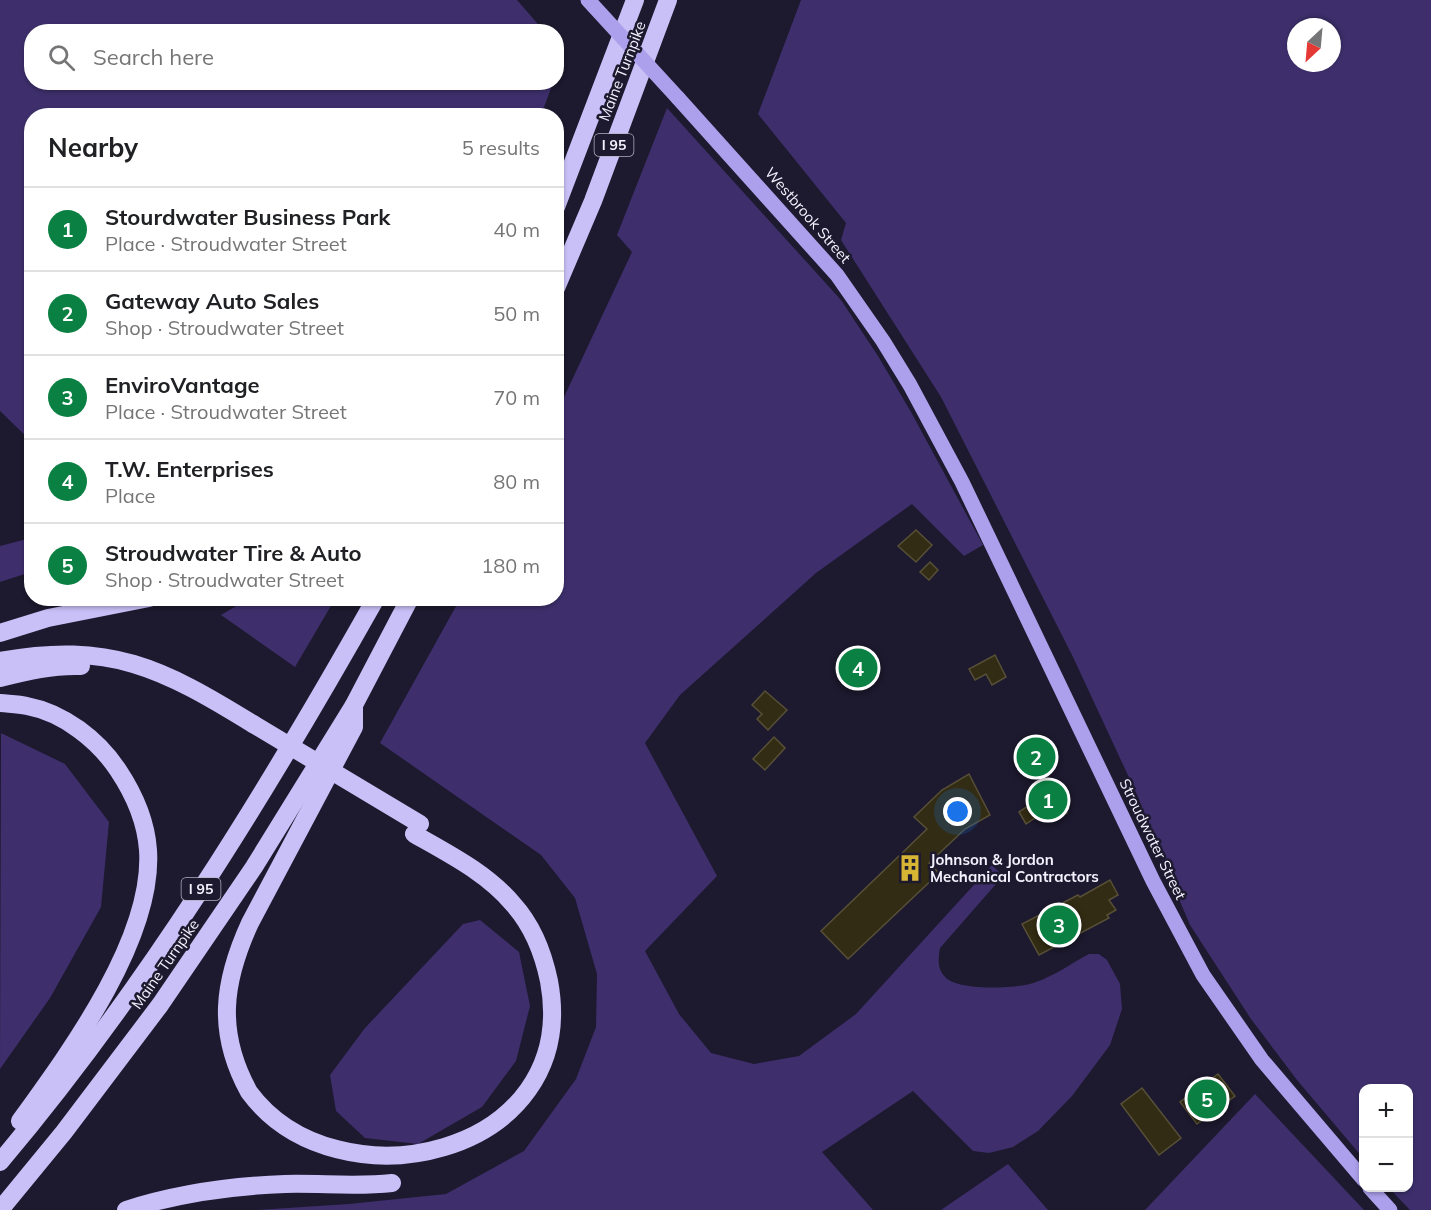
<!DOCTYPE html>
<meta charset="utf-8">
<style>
body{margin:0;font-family:Mulish,sans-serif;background:#f2f2f2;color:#202124}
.controls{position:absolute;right:18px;bottom:18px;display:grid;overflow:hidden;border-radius:12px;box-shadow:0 2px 4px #0004}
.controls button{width:54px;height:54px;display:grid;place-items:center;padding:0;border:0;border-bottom:2px solid #e0e0e0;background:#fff;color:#202124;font:30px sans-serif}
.compass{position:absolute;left:1287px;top:18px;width:54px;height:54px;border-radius:50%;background:#fff;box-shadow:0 2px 4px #0004;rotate:206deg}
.you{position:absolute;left:958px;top:812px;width:21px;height:21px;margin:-15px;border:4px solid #fff;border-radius:50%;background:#1a73e8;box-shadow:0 0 0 9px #1a73e833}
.badge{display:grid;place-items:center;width:39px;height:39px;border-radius:50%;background:#0b8043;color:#fff;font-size:20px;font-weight:700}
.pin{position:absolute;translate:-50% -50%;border:3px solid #fff;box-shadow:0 2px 6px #0006}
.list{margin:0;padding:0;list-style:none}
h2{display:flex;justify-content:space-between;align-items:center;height:78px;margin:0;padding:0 24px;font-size:26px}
h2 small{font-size:20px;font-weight:400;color:#757577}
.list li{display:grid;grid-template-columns:39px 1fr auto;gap:18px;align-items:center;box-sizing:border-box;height:84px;padding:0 24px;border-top:2px solid #e0e0e0}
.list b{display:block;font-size:22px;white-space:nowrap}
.list p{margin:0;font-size:20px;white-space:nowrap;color:#757577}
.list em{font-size:20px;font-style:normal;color:#757577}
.icon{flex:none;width:33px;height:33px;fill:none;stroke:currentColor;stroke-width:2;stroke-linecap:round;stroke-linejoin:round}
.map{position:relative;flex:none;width:1431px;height:1210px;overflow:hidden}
.search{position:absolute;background:#fff;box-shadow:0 2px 4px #0004;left:24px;top:24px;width:540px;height:66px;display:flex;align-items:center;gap:15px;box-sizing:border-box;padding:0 21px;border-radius:24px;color:#757577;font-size:22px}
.panel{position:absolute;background:#fff;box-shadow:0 2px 4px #0004;left:24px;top:108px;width:540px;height:498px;border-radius:24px}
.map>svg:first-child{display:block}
.green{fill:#3e2f6c;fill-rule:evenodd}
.building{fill:#332c14;stroke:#575037;stroke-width:1.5}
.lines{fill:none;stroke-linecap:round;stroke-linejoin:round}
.major{stroke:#ac9feb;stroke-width:15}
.highway{stroke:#c8c0f7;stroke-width:18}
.major-bridge{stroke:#ac9feb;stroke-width:15}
.highway-bridge{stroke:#c8c0f7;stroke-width:18}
.labels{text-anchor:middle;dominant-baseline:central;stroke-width:5;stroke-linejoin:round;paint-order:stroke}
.shield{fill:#1d192e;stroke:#b3b1c0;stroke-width:1.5}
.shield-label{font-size:14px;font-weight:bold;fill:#f3f2fe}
.street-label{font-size:15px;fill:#f3f2fe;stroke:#1d192e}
.poi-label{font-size:15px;font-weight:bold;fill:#f3f2fe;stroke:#1d192e;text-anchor:start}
</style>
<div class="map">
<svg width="1431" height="1210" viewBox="0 0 1431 1210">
<rect width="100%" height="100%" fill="#1d192e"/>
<g class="green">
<path d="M0,0H517L544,31L32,32V82L553,83L541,115L32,116L31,441L0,411Z"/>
<path d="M801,0H1431V1210H1410L1389,1188H1408V1088H1364L1363,1158L1297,1080L1251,1019L1190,925L1145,819L1139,799L1073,657L941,397L841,240L846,223L758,114ZM1296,27H1332V63H1296Z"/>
<path d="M667,108L841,300L878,356L911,412L983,545L964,556L912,504L816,573L680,695L645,743L717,876L645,951L679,1014L711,1053L754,1064L799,1056L856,1014L992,865L1003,876L940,948C938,960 937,969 946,978C960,991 1019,989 1036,982C1054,976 1072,963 1089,954H1099L1107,960L1120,984L1122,1009L1110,1045L1072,1096L1038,1131L1013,1147L989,1153L973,1151L913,1091L822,1152L873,1210H257L349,1204L446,1194L524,1151L576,1079L596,1027L597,974L575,898L541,855L380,743L460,599L556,598L557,412L632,252L617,235Z"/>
<path d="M31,538V572L0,582V546Z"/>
<path d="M248,599V598L335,599L295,667L221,615Z"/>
<path d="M1,733L65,764L109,822L101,907L50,998L0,1069Z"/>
<path d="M480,920L519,952L530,1006L516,1061L482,1107L418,1144L365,1138L336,1111L330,1075L365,1028L463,924Z"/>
<path d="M1255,1094L1364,1210H1145Z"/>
<path d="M1008,1164L1048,1210H941Z"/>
</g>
<g class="building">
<path d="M916,530L932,545L916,562L898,546Z"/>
<path d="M930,562L938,570L929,580L920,572Z"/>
<path d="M995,655L1006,677L992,685L986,674L975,680L969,669Z"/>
<path d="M855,657L870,671L861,680L847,666Z"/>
<path d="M765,691L787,710L768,730L757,719L762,714L752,705Z"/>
<path d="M774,737L785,748L765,770L753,759Z"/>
<path d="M1039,743L1052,766L1035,775L1022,752Z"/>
<path d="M969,774L990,815L965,829L929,863L939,873L848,959L821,931L927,829L914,817L942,790Z"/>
<path d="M1052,790L1067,813L1054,821L1047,810L1026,824L1019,812Z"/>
<path d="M1110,880L1118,895L1109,900L1116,910L1107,915L1109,918L1039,955L1022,924L1078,895L1080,897Z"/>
<path d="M1218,1074L1235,1096L1197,1124L1180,1102Z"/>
<path d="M1142,1088L1181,1138L1159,1155L1121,1104Z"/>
</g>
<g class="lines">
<g class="major">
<path d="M678,98L837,275L883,341L910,385L962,482L1153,881L1203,975L1262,1060L1364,1180"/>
<path d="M1370,1188L1390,1210"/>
</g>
<g class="highway">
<path d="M556,207L635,0"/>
<path d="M556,288L593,201L668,0"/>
<path d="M0,633L48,618L149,598"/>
<path d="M0,661C110,641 162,668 253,724"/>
<path d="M0,678C27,671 53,665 81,666"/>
<path d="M0,703C9,704 18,704 27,706C64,713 98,740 118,770C134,794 146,821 148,850C154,938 70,1052 20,1121"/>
<path d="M354,705V727L250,923C223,982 216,1032 249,1092C336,1210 582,1158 549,981C543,952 533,926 513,904C487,873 449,854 414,834"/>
<path d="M0,1162C146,989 265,795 376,598"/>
<path d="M0,1210L64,1132L160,1005L254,867L354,705L410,598"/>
<path d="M126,1210C179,1193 230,1186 285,1184C321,1183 357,1187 392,1183"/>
</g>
<path class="major-bridge" d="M588,0L678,98"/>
<path class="highway-bridge" d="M253,724L420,824"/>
</g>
<defs>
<symbol id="building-bare" viewBox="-9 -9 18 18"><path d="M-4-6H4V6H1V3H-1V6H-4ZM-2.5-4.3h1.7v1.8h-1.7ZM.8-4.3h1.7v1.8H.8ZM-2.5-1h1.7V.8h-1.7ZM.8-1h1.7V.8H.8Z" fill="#d6b534" stroke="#1d192e" stroke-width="2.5" paint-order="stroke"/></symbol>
</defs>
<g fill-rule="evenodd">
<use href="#building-bare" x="891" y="849" width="38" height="38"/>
</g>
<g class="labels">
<g class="shield">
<rect x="594.5" y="134" width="39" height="22" rx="4.5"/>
<rect x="181.5" y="878" width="39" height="22" rx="4.5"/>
</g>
<g class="shield-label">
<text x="614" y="145">I 95</text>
<text x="201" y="889">I 95</text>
</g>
<g class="street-label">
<text transform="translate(622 71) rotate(-69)">Maine Turnpike</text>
<text transform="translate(808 215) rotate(49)">Westbrook Street</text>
<text transform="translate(1153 839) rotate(64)">Stroudwater Street</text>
<text transform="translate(165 964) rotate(-55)">Maine Turnpike</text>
</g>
<g class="poi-label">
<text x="930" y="859">Johnson &amp; Jordon<tspan x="930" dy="17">Mechanical Contractors</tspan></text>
</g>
</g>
</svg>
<div class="controls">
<button>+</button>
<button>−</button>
</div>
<svg class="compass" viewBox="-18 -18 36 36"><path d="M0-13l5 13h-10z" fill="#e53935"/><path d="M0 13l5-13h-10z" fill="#757577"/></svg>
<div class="you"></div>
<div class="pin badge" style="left:1048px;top:800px">1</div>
<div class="pin badge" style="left:1036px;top:757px">2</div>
<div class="pin badge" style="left:1059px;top:925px">3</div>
<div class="pin badge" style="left:858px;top:668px">4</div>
<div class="pin badge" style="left:1207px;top:1099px">5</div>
<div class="search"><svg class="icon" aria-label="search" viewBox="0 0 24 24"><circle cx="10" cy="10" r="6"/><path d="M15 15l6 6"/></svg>Search here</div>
<section class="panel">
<h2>Nearby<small>5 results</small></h2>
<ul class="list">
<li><span class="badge">1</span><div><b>Stourdwater Business Park</b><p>Place · Stroudwater Street</p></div><em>40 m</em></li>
<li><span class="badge">2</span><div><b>Gateway Auto Sales</b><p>Shop · Stroudwater Street</p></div><em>50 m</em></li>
<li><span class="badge">3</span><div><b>EnviroVantage</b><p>Place · Stroudwater Street</p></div><em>70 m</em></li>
<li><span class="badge">4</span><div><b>T.W. Enterprises</b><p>Place</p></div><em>80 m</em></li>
<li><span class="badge">5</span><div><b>Stroudwater Tire &amp; Auto</b><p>Shop · Stroudwater Street</p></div><em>180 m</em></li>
</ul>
</section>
</div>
